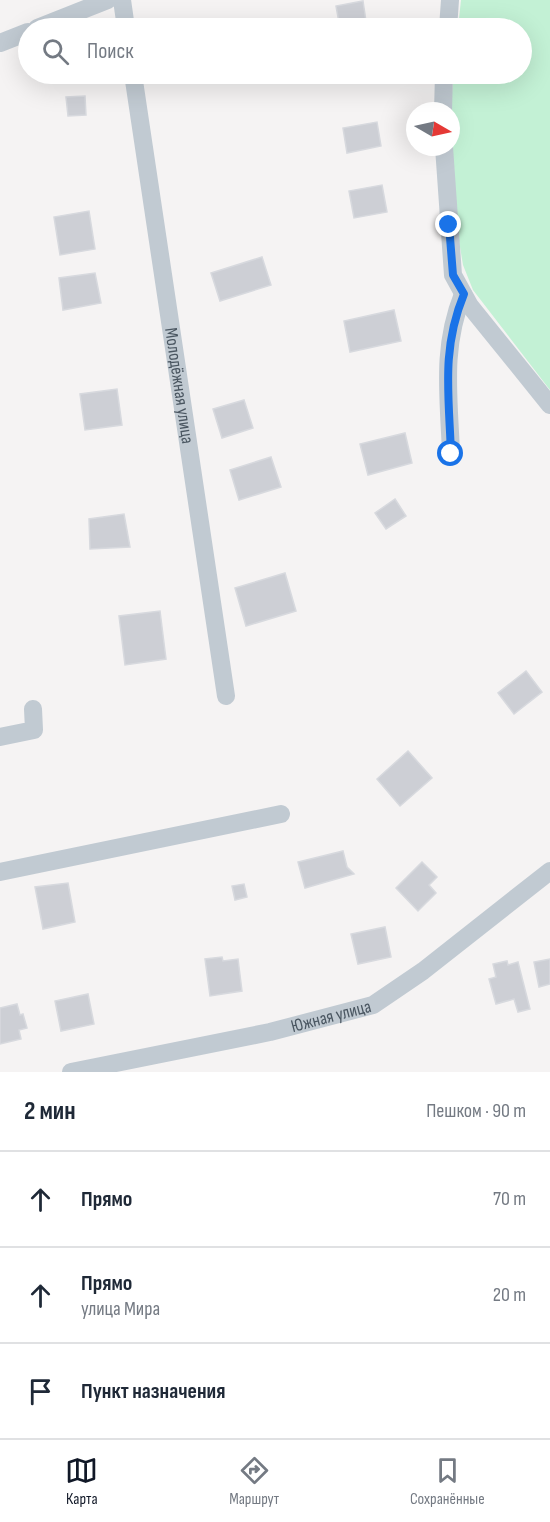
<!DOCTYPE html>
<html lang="ru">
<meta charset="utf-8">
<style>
body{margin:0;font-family:"Sofia Sans Condensed",sans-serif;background:#f2f2f3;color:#1f2937}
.compass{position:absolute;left:406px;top:102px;width:54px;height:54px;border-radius:50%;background:#fff;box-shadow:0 6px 24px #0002;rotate:99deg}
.stop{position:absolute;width:18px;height:18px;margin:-14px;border:4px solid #1a73e8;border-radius:50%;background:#fff}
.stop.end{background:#1a73e8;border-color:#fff;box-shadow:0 2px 6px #0008}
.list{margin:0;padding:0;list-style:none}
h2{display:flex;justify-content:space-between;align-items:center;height:78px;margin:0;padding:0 24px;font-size:26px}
h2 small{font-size:20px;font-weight:400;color:#747a83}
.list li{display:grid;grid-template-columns:39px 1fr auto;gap:18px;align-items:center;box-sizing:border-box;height:96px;padding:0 24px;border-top:2px solid #e0e1e3}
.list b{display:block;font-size:22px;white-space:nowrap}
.list p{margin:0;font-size:20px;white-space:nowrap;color:#747a83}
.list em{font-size:20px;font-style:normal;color:#747a83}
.icon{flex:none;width:33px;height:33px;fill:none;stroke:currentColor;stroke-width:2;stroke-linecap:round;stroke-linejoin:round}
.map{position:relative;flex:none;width:550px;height:1072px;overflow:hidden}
.search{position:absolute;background:#fff;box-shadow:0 6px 24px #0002;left:18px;right:18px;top:18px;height:66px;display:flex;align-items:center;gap:15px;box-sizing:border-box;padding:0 21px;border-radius:33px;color:#747a83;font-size:22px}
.sheet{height:366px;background:#fff}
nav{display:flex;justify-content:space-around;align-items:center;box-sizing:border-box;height:84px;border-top:2px solid #e0e1e3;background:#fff;font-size:16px;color:#747a83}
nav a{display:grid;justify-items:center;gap:3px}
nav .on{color:#111827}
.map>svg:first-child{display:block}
.green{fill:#c3f1d5}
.building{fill:#cdcfd5;stroke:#d7d9de;stroke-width:1.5}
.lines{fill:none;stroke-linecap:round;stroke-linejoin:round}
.minor{stroke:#c1cad2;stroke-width:18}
.route{stroke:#1a73e8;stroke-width:8}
.labels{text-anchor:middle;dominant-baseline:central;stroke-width:4.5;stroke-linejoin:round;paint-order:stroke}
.street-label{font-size:18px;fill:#4a5661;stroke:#fff}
</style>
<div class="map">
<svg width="550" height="1072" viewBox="0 0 550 1072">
<rect width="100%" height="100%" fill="#f5f3f3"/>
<path class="green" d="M461,0H550V390L473,290L463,265L456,223L450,111L454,74H522V28H458Z"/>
<g class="building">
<path d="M363,1L367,28H340L336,6Z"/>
<path d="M85,96L86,115L68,116L66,97Z"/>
<path d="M377,122L381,146L347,153L343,128Z"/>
<path d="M382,185L387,212L354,218L349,191Z"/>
<path d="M89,211L95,249L60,255L54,217Z"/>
<path d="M262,257L271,285L220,301L211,273Z"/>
<path d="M95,273L101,303L63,310L59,278Z"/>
<path d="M394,310L401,341L350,352L344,321Z"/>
<path d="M117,389L122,425L85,430L80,394Z"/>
<path d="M244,400L253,428L222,438L213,409Z"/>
<path d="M405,433L412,463L368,475L360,444Z"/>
<path d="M271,457L281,487L239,500L230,470Z"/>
<path d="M395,499L406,516L386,529L375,513Z"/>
<path d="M124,514L130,547L90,549L89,519Z"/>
<path d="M285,573L296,611L246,626L235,588Z"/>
<path d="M160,611L166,659L125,665L119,616Z"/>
<path d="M526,671L542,692L514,714L498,693Z"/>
<path d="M408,751L432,778L400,806L377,779Z"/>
<path d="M343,851L347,867L354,874L305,888L298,862Z"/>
<path d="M422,862L437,877L429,885L436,893L418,911L396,888Z"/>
<path d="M68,883L75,922L43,929L35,887Z"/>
<path d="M244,884L247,897L235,900L232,886Z"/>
<path d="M385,927L391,957L358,964L351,934Z"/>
<path d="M222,957L223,961L238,959L242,991L210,996L205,959Z"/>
<path d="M550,959V984L539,987L534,962Z"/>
<path d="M507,961L508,965L518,962L530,1009L518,1012L514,999L496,1004L489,979L496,977L493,964Z"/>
<path d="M88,994L94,1024L61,1031L55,1001Z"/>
<path d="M17,1004L20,1015L23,1014L27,1028L19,1030L21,1039L0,1044V1008Z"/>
</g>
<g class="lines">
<g class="minor">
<path d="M122,0L126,28"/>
<path d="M37,28L108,0"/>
<path d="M448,28L450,0"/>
<path d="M0,43L28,32"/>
<path id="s1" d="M133,74L226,696"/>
<path d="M443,111L444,74"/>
<path d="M444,147L453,275L470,306L550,405"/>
<path d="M451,454C449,396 441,349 463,294"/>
<path d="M0,737L34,730L33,709"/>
<path d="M0,872L281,814"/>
<path id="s2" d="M71,1072L270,1032L373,1005L423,971L550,871"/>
</g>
</g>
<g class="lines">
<path class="route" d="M449,225L453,275L464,294C441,350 449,395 451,454"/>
</g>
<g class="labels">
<g class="street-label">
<text stroke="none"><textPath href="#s1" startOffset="315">Молодёжная улица</textPath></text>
<text stroke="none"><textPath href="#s2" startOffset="266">Южная улица</textPath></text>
</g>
</g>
</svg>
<svg class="compass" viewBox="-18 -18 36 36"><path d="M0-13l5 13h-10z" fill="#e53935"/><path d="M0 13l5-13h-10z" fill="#747a83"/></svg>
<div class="stop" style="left:451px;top:454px"></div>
<div class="stop end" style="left:449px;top:225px"></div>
<div class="search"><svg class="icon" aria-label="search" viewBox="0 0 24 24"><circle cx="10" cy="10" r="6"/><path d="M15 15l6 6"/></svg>Поиск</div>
</div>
<section class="sheet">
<h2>2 мин<small>Пешком · 90 m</small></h2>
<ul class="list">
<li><svg class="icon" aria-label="ahead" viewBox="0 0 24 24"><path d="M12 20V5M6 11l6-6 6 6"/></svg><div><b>Прямо</b></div><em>70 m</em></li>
<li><svg class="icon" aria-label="ahead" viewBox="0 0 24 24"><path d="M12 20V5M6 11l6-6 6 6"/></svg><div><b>Прямо</b><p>улица Мира</p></div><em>20 m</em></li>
<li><svg class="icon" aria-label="arrive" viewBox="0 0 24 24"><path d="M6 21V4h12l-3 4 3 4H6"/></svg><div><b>Пункт назначения</b></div></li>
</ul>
</section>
<nav>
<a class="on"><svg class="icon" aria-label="map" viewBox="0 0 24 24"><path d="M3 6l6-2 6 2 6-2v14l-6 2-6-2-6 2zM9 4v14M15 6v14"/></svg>Карта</a>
<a><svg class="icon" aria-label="directions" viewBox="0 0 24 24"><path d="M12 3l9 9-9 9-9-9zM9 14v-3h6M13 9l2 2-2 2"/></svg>Маршрут</a>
<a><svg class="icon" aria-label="saved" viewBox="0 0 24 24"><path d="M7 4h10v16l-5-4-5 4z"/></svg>Сохранённые</a>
</nav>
